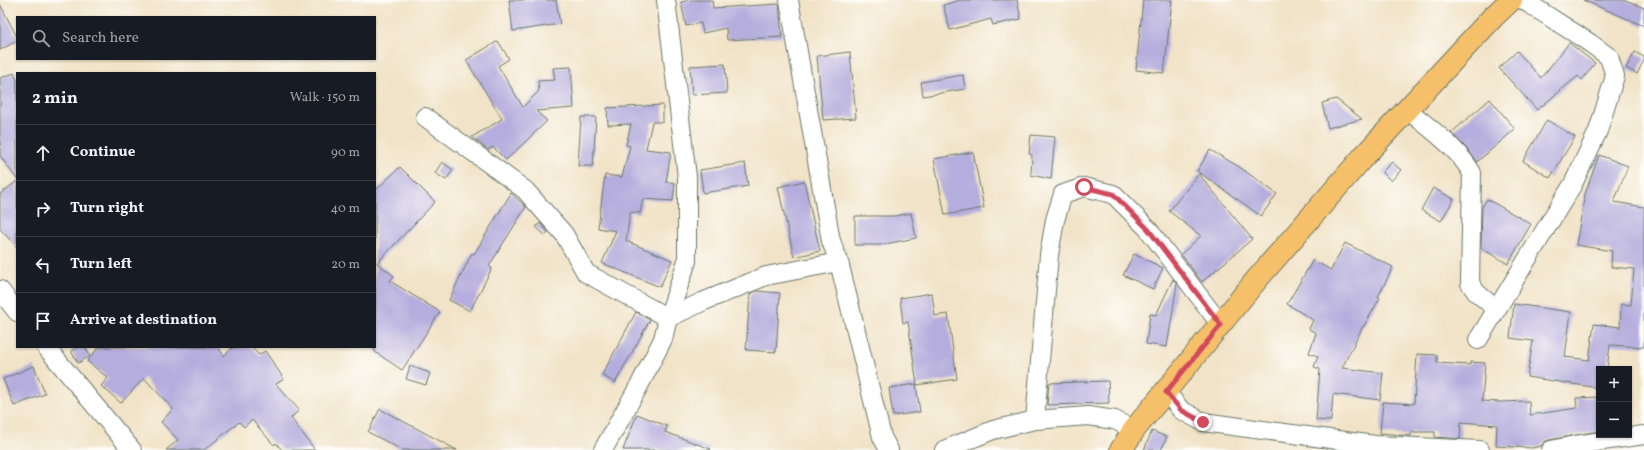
<!DOCTYPE html>
<meta charset="utf-8">
<style>
body{margin:0;font-family:Vollkorn,serif;background:#20242c;color:#f1f3f6}
.controls{position:absolute;right:12px;bottom:12px;display:grid;overflow:hidden;border-radius:0px;box-shadow:0 1px 3px #0004}
.controls button{width:36px;height:36px;display:grid;place-items:center;padding:0;border:0;border-bottom:1px solid #363941;background:#171b24;color:#f1f3f6;font:20px sans-serif}
.stop{position:absolute;width:12px;height:12px;margin:-9px;border:3px solid #d1495b;border-radius:50%;background:#fff}
.stop.end{background:#d1495b;border-color:#fff;box-shadow:0 1px 4px #0008}
.list{margin:0;padding:0;list-style:none}
h2{display:flex;justify-content:space-between;align-items:center;height:52px;margin:0;padding:0 16px;font-size:17px}
h2 small{font-size:13px;font-weight:400;color:#9ea1a6}
.list li{display:grid;grid-template-columns:26px 1fr auto;gap:12px;align-items:center;box-sizing:border-box;height:56px;padding:0 16px;border-top:1px solid #363941}
.list b{display:block;font-size:15px;white-space:nowrap}
.list em{font-size:13px;font-style:normal;color:#9ea1a6}
.icon{flex:none;width:22px;height:22px;fill:none;stroke:currentColor;stroke-width:2;stroke-linecap:round;stroke-linejoin:round}
.map{position:relative;flex:none;width:1644px;height:450px;overflow:hidden}
.search{position:absolute;background:#171b24;box-shadow:0 1px 3px #0004;left:16px;top:16px;width:360px;height:44px;display:flex;align-items:center;gap:10px;box-sizing:border-box;padding:0 14px;border-radius:0px;color:#9ea1a6;font-size:15px}
.panel{position:absolute;background:#171b24;box-shadow:0 1px 3px #0004;left:16px;top:72px;width:360px;height:276px;border-radius:0px}
.map>svg:first-child{display:block}
.building{fill:#b5addd}
.lines{fill:none;stroke-linecap:round;stroke-linejoin:round}
.minor-casing{stroke:#687767;stroke-width:20}
.major-casing{stroke:#687767;stroke-width:24}
.minor{stroke:#fff;stroke-width:18}
.major{stroke:#f6c06b;stroke-width:22}
.route{stroke:#d1495b;stroke-width:5}
</style>
<div class="map">
<svg width="1644" height="450" viewBox="0 0 1644 450">
<rect width="100%" height="100%" fill="#fdfcf7"/>
<filter id="ink" filterUnits="userSpaceOnUse"><feTurbulence type="fractalNoise" baseFrequency=".025" numOctaves="2"/><feDisplacementMap in="SourceGraphic" scale="8" xChannelSelector="R" yChannelSelector="G"/><feConvolveMatrix kernelMatrix="1 2 1 2 8 2 1 2 1" color-interpolation-filters="sRGB"/></filter>
<filter id="wash" filterUnits="userSpaceOnUse"><feTurbulence type="fractalNoise" baseFrequency=".012" numOctaves="4" result="noise"/><feDisplacementMap in="SourceGraphic" scale="16" xChannelSelector="R" yChannelSelector="G"/><feGaussianBlur stdDeviation="0.9" result="paint"/><feColorMatrix in="noise" values="0 0 0 0 0 0 0 0 0 0 0 0 0 0 0 0 0 1.4 0 .05"/><feComposite in="paint" operator="in"/></filter>
<g filter="url(#wash)">
<rect width="100%" height="100%" fill="#f1e3c7"/>
<g id="blocks">
<g class="building">
<path d="M509,0H556L560,24L513,31Z"/>
<path d="M690,0H712L713,8L779,4L782,37L727,40L726,28L703,33L701,23L686,26L681,2Z"/>
<path d="M961,0H1017L1021,19L993,25L991,19L950,30L943,5Z"/>
<path d="M1143,0H1172L1164,73L1136,70Z"/>
<path d="M1583,0H1626L1644,8V26Z"/>
<path d="M0,4L17,37V41L0,50Z"/>
<path d="M498,41L509,59L498,66L523,107L539,91L538,81L555,80L553,68L571,67L574,108L536,111L547,121L506,160L493,147L488,150L472,137L502,119L466,60Z"/>
<path d="M1569,43L1595,63L1582,80L1578,76L1537,110L1499,68L1517,51L1541,78Z"/>
<path d="M850,52L856,118L823,120L817,56Z"/>
<path d="M1635,52L1644,57V60L1637,74L1626,68Z"/>
<path d="M725,64L727,93L692,95L690,66Z"/>
<path d="M14,73L17,80V179L0,156V78Z"/>
<path d="M963,75L965,89L923,96L921,82Z"/>
<path d="M1336,99L1362,119L1328,128L1322,103Z"/>
<path d="M1490,99L1515,129L1477,162L1466,148L1451,133Z"/>
<path d="M663,105V122H652L646,149L671,152L666,182L675,183L673,201L643,199L640,213L630,212L626,241L672,260L660,287L602,263L616,231L598,228L605,175L622,177L630,146L626,145L631,124L608,125L607,108Z"/>
<path d="M581,117H596L593,166H578Z"/>
<path d="M1547,120L1575,137L1550,178L1523,161Z"/>
<path d="M1031,135L1055,137L1051,179L1031,175L1032,155L1029,154Z"/>
<path d="M1210,150L1238,166L1277,194L1261,216L1197,171Z"/>
<path d="M973,152L984,208L945,215L934,159Z"/>
<path d="M1599,155L1628,166L1614,202L1644,207V347L1610,345L1607,369H1599V388L1527,377L1533,341L1510,338L1514,304L1571,312L1565,357L1589,360L1594,324L1620,327L1621,304L1631,305L1634,269L1611,267L1612,251L1576,245L1585,194Z"/>
<path d="M442,162L453,170L446,180L435,173Z"/>
<path d="M1392,162L1401,170L1391,181L1382,172Z"/>
<path d="M745,163L748,186L703,193L700,170Z"/>
<path d="M400,167L435,202L377,263L394,276L390,281L440,312L402,370L375,352V191Z"/>
<path d="M1199,174L1252,239L1202,282L1181,254L1201,236L1169,211Z"/>
<path d="M17,181V247L0,229V194Z"/>
<path d="M804,181L820,251L794,257L778,187Z"/>
<path d="M1433,188L1454,199L1441,221L1421,210Z"/>
<path d="M511,193L526,207L489,266L492,268L470,311L449,300L472,253L474,254Z"/>
<path d="M1487,199L1531,224L1508,264L1481,248L1482,207Z"/>
<path d="M911,213L916,238L880,245H855V216H895Z"/>
<path d="M540,223L548,232L545,235L536,227Z"/>
<path d="M1345,243L1393,267L1378,297L1380,298L1364,326H1363L1342,368L1383,373L1380,400L1333,394L1331,421L1316,420L1320,369L1314,367L1318,356L1309,353L1316,333L1309,329L1313,320L1287,304L1313,260L1331,270Z"/>
<path d="M1134,254L1163,268L1153,289L1123,275Z"/>
<path d="M1173,279L1177,284L1167,347L1146,344L1150,314L1156,315Z"/>
<path d="M757,291L780,293L776,352L746,350L750,294Z"/>
<path d="M932,293L935,316L948,314L957,379L917,385L908,322L903,323L900,298Z"/>
<path d="M636,312L650,320L615,383L602,375Z"/>
<path d="M79,347H85L90,356L78,363L71,351Z"/>
<path d="M99,347H218L224,356L233,347H251L259,355L265,351L284,379L276,384L299,410L291,418L315,450H282L276,443L274,445L252,420L244,427L239,422L204,450H166L178,440L161,422L173,409L144,378L121,403L101,386L108,378L87,361Z"/>
<path d="M1417,354L1437,355V363L1470,365V362L1485,363L1482,401L1500,402L1529,401L1530,415L1577,408L1576,398L1599,397V431L1549,440L1544,442L1541,446L1532,448L1496,446L1497,425L1461,422L1460,439L1435,437V432H1411V436L1380,433L1383,402L1414,404Z"/>
<path d="M34,366L45,394L14,406L3,379Z"/>
<path d="M410,366L430,373L426,385L406,379Z"/>
<path d="M1108,381L1109,403L1047,405L1049,383Z"/>
<path d="M916,384L920,412L893,416L889,388Z"/>
<path d="M380,409L457,450H402L368,432Z"/>
<path d="M637,414L667,426L665,432L711,449L710,450H623Z"/>
<path d="M1152,431L1167,437L1161,450H1144Z"/>
</g>
</g>
</g>
<g filter="url(#ink)">
<use href="#blocks" fill-opacity="0" stroke="#687767" stroke-width="1"/>
<g class="lines">
<defs>
<g id="minor">
<path d="M789,0L831,241L839,262L882,437L889,450"/>
<path d="M1408,110C1430,129 1457,147 1472,173L1470,283L1476,292L1496,309"/>
<path d="M425,117L525,190L564,234L586,273L668,318L702,302L766,276L839,262"/>
<path d="M0,290L17,312"/>
<path d="M1478,340L1573,184L1598,131L1615,76L1609,57L1590,43L1523,0"/>
<path d="M46,347L132,450"/>
<path d="M1166,392L1181,410L1203,422L1375,445L1480,450"/>
<path d="M1035,420L1049,255L1055,220L1063,194L1084,187L1113,194L1148,229L1221,325"/>
<path d="M603,450L640,384L663,339L668,318L687,261V177L666,0"/>
<path d="M944,450L993,430L1035,420L1088,416L1115,420L1134,430"/>
<path d="M1551,450L1575,445L1644,435"/>
</g>
<path id="major" d="M1121,450L1134,430L1258,278L1364,156L1494,16L1511,0"/>
</defs>
<use href="#minor" class="minor-casing"/>
<use href="#major" class="major-casing"/>
<use href="#minor" class="minor"/>
<use href="#major" class="major"/>
</g>
</g>
<g class="lines" filter="url(#ink)">
<path class="route" d="M1084,187L1113,194L1148,229L1221,325L1166,392L1181,410L1203,422"/>
</g>
</svg>
<div class="controls">
<button>+</button>
<button>−</button>
</div>
<div class="stop" style="left:1084px;top:187px"></div>
<div class="stop end" style="left:1203px;top:422px"></div>
<div class="search"><svg class="icon" aria-label="search" viewBox="0 0 24 24"><circle cx="10" cy="10" r="6"/><path d="M15 15l6 6"/></svg>Search here</div>
<section class="panel">
<h2>2 min<small>Walk · 150 m</small></h2>
<ul class="list">
<li><svg class="icon" aria-label="ahead" viewBox="0 0 24 24"><path d="M12 20V5M6 11l6-6 6 6"/></svg><div><b>Continue</b></div><em>90 m</em></li>
<li><svg class="icon" aria-label="right" viewBox="0 0 24 24"><path d="M7 20v-9h11M14 6l5 5-5 5"/></svg><div><b>Turn right</b></div><em>40 m</em></li>
<li><svg class="icon" aria-label="left" viewBox="0 0 24 24"><path d="M17 20v-9H6M10 6l-5 5 5 5"/></svg><div><b>Turn left</b></div><em>20 m</em></li>
<li><svg class="icon" aria-label="arrive" viewBox="0 0 24 24"><path d="M6 21V4h12l-3 4 3 4H6"/></svg><div><b>Arrive at destination</b></div></li>
</ul>
</section>
</div>
